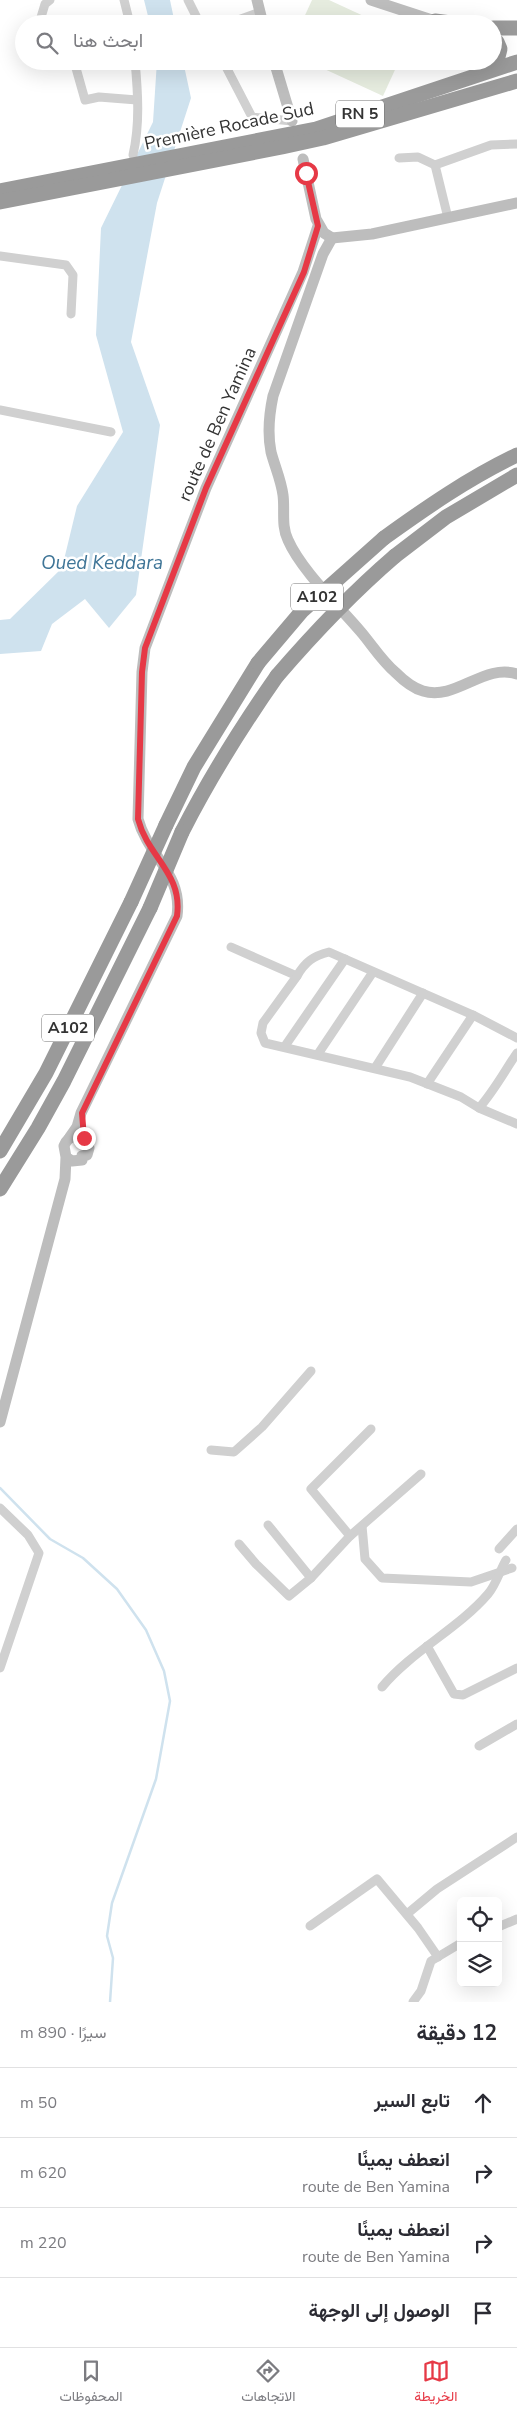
<!DOCTYPE html>
<html lang="ar">
<meta charset="utf-8">
<style>
body{margin:0;font-family:"Nunito Sans",Vazirmatn,sans-serif;background:#f7f7f7;color:#2b2b33;direction:rtl}
.controls{position:absolute;right:15px;bottom:15px;display:grid;overflow:hidden;border-radius:8px;box-shadow:0 5px 20px #0002}
.controls button{width:45px;height:45px;display:grid;place-items:center;padding:0;border:0;border-bottom:1px solid #e1e1e2;background:#fff;color:#2b2b33;font:25px sans-serif}
.stop{position:absolute;width:15px;height:15px;margin:-11px;border:4px solid #e63946;border-radius:50%;background:#fff}
.stop.end{background:#e63946;border-color:#fff;box-shadow:0 1px 5px #0008}
.list{margin:0;padding:0;list-style:none}
h2{display:flex;justify-content:space-between;align-items:center;height:65px;margin:0;padding:0 20px;font-size:21px}
h2 small{font-size:16px;font-weight:400;color:#7c7c81}
.list li{display:grid;grid-template-columns:32px 1fr auto;gap:15px;align-items:center;box-sizing:border-box;height:70px;padding:0 20px;border-top:1px solid #e1e1e2}
.list b{display:block;font-size:19px;white-space:nowrap}
.list p{margin:0;font-size:16px;white-space:nowrap;color:#7c7c81}
.list em{font-size:16px;font-style:normal;color:#7c7c81}
.icon{flex:none;width:28px;height:28px;fill:none;stroke:currentColor;stroke-width:2;stroke-linecap:round;stroke-linejoin:round}
.map{position:relative;flex:none;width:517px;height:2002px;overflow:hidden;direction:ltr}
.search{position:absolute;background:#fff;box-shadow:0 5px 20px #0002;left:15px;right:15px;top:15px;height:55px;display:flex;align-items:center;gap:12px;box-sizing:border-box;padding:0 18px;border-radius:28px;color:#7c7c81;font-size:19px}
.sheet{height:345px;background:#fff}
nav{display:flex;justify-content:space-around;align-items:center;box-sizing:border-box;height:70px;border-top:1px solid #e1e1e2;background:#fff;font-size:14px;color:#7c7c81}
nav a{display:grid;justify-items:center;gap:2px}
nav .on{color:#e63946}
.map>svg:first-child{display:block}
.green{fill:#e6ecdf}
.water{fill:#cfe2ee}
.lines{fill:none;stroke-linecap:round;stroke-linejoin:round}
.stream{stroke:#cfe2ee;stroke-width:2.5}
.street{stroke:#d0d0d0;stroke-width:9}
.secondary{stroke:#bdbdbd;stroke-width:11}
.highway{stroke:#9a9a9a;stroke-width:15}
.highway-bridge{stroke:#9a9a9a;stroke-width:15}
.route{stroke:#e63946;stroke-width:6}
.labels{text-anchor:middle;dominant-baseline:central;stroke-width:5;stroke-linejoin:round;paint-order:stroke}
.shield{fill:#fff;stroke:#707070;stroke-width:1}
.shield-label{font-size:16px;font-weight:bold;fill:#333}
.street-label{font-size:18px;fill:#333;stroke:#fff}
.water-label{font-size:19px;font-style:italic;fill:#3f7597;stroke:#fff}
</style>
<div class="map">
<svg width="517" height="2002" viewBox="0 0 517 2002">
<rect width="100%" height="100%" fill="#fff"/>
<g class="green">
<path d="M312,0H329L381,24H301Z"/>
<path d="M307,61H399L383,96Z"/>
</g>
<g class="water">
<path d="M144,0H170L175,24H150Z"/>
<path d="M157,61H183L191,98L157,203L131,342L160,425L136,595L109,628L85,599L52,624L41,651L0,654V620L10,619L62,568L77,506L123,432L96,335L101,228L153,122Z"/>
</g>
<g class="lines">
<path class="stream" d="M0,1488L50,1539L83,1558L117,1589L146,1630L164,1671L170,1701L156,1779L112,1903L107,1936L113,1958L110,2002"/>
<g class="street">
<path d="M124,0L130,24"/>
<path d="M188,0L200,24"/>
<path d="M39,24L45,4L50,0"/>
<path d="M227,24L260,12"/>
<path d="M74,61L85,100L99,97L137,100"/>
<path d="M223,61L252,117L292,121"/>
<path d="M133,155C140,124 138,93 135,61"/>
<path d="M399,158L418,157L435,165L491,145L517,144"/>
<path d="M435,165L448,218"/>
<path d="M0,256L66,265L73,275L71,314"/>
<path d="M0,410L111,432"/>
<path d="M231,947L297,976L263,1023L261,1033L265,1043L410,1077L461,1097L479,1108L517,1124"/>
<path d="M297,976C305,962 313,956 329,952L473,1015L427,1084"/>
<path d="M473,1015L517,1038"/>
<path d="M285,1046L345,959"/>
<path d="M318,1054L373,972"/>
<path d="M375,1068L423,993"/>
<path d="M479,1108C494,1091 504,1072 517,1053"/>
<path d="M211,1450L234,1452L262,1427L311,1371"/>
<path d="M0,1508L28,1535L39,1553L0,1668"/>
<path d="M268,1525L311,1578"/>
<path d="M362,1526L365,1559L382,1578L471,1582L512,1568"/>
<path d="M350,1536L311,1489L371,1429"/>
<path d="M239,1544L256,1564L289,1596L311,1578L350,1536L421,1474"/>
<path d="M499,1549L517,1529"/>
<path d="M427,1646L454,1694L463,1695L517,1668"/>
<path d="M382,1687C412,1651 458,1629 488,1594C496,1585 500,1570 506,1560"/>
<path d="M479,1746L517,1724"/>
<path d="M407,1914L437,1889L517,1837"/>
<path d="M310,1926L377,1879L418,1928L438,1957"/>
<path d="M498,1927L517,1919"/>
<path d="M413,2002L421,1991L431,1961L461,1943"/>
</g>
<g class="secondary">
<path d="M257,0L263,24"/>
<path d="M371,0L435,21"/>
<path d="M274,61L292,121"/>
<path d="M303,159L316,219L324,233L332,238L372,234L517,203"/>
<path d="M332,238L323,254L273,396C269,415 267,432 271,452C275,467 281,480 283,495C285,510 281,526 288,540C301,570 339,606 361,632C372,645 382,661 395,672C403,680 412,688 423,691C456,701 484,663 517,674"/>
<path d="M70,1137L77,1127L81,1113L177,916C183,873 148,857 138,819L142,672L145,648L206,488L303,272L318,226"/>
<path d="M0,1422L65,1179L66,1157L64,1146C68,1135 79,1133 87,1141L89,1148L87,1155L82,1156V1160L72,1161L66,1157"/>
</g>
<g class="highway">
<path d="M435,21L459,24"/>
<path d="M493,28H517"/>
<path d="M493,40L497,42L500,49L498,57L493,61"/>
<path d="M0,191L316,129L517,62"/>
<path d="M0,202L282,147L323,138L517,81"/>
<path d="M384,538C427,507 469,478 517,455"/>
<path d="M395,556L446,517L517,475"/>
<path d="M166,825L194,767L258,663"/>
<path d="M182,832C210,777 242,726 277,676"/>
<path d="M0,1151L46,1073L131,902"/>
<path d="M0,1189L38,1128L64,1081L150,908"/>
</g>
<g class="highway-bridge">
<path d="M258,663L302,611L384,538"/>
<path d="M277,676C314,633 352,593 395,556"/>
<path d="M131,902L166,825"/>
<path d="M150,908L182,832"/>
</g>
</g>
<g class="lines">
<path class="route" d="M84,1138L82,1113L177,916C183,873 148,858 138,819L142,672L145,648L206,488L304,272L318,226L306,173"/>
</g>
<g class="labels">
<g class="shield">
<rect x="336" y="100.5" width="48" height="27" rx="4"/>
<rect x="291" y="583.5" width="52" height="27" rx="4"/>
<rect x="42" y="1014.5" width="52" height="27" rx="4"/>
</g>
<g class="shield-label">
<text x="360" y="114">RN 5</text>
<text x="317" y="597">A102</text>
<text x="68" y="1028">A102</text>
</g>
<g class="street-label">
<text transform="translate(229 126) rotate(-12)">Première Rocade Sud</text>
<text transform="translate(217 424) rotate(-66)">route de Ben Yamina</text>
</g>
<g class="water-label">
<text x="102" y="563">Oued Keddara</text>
</g>
</g>
</svg>
<div class="controls">
<button><svg class="icon" aria-label="locate" viewBox="0 0 24 24"><circle cx="12" cy="12" r="6"/><path d="M12 2v4M12 18v4M2 12h4M18 12h4"/></svg></button>
<button><svg class="icon" aria-label="layers" viewBox="0 0 24 24"><path d="M12 4l9 5-9 5-9-5zM3 14l9 5 9-5"/></svg></button>
</div>
<div class="stop" style="left:306px;top:173px"></div>
<div class="stop end" style="left:84px;top:1138px"></div>
<div class="search"><svg class="icon" aria-label="search" viewBox="0 0 24 24"><circle cx="10" cy="10" r="6"/><path d="M15 15l6 6"/></svg>ابحث هنا</div>
</div>
<section class="sheet">
<h2>12 دقيقة<small>سيرًا · 890 m</small></h2>
<ul class="list">
<li><svg class="icon" aria-label="ahead" viewBox="0 0 24 24"><path d="M12 20V5M6 11l6-6 6 6"/></svg><div><b>تابع السير</b></div><em>50 m</em></li>
<li><svg class="icon" aria-label="right" viewBox="0 0 24 24"><path d="M7 20v-9h11M14 6l5 5-5 5"/></svg><div><b>انعطف يمينًا</b><p>route de Ben Yamina</p></div><em>620 m</em></li>
<li><svg class="icon" aria-label="right" viewBox="0 0 24 24"><path d="M7 20v-9h11M14 6l5 5-5 5"/></svg><div><b>انعطف يمينًا</b><p>route de Ben Yamina</p></div><em>220 m</em></li>
<li><svg class="icon" aria-label="arrive" viewBox="0 0 24 24"><path d="M6 21V4h12l-3 4 3 4H6"/></svg><div><b>الوصول إلى الوجهة</b></div></li>
</ul>
</section>
<nav>
<a class="on"><svg class="icon" aria-label="map" viewBox="0 0 24 24"><path d="M3 6l6-2 6 2 6-2v14l-6 2-6-2-6 2zM9 4v14M15 6v14"/></svg>الخريطة</a>
<a><svg class="icon" aria-label="directions" viewBox="0 0 24 24"><path d="M12 3l9 9-9 9-9-9zM9 14v-3h6M13 9l2 2-2 2"/></svg>الاتجاهات</a>
<a><svg class="icon" aria-label="saved" viewBox="0 0 24 24"><path d="M7 4h10v16l-5-4-5 4z"/></svg>المحفوظات</a>
</nav>
